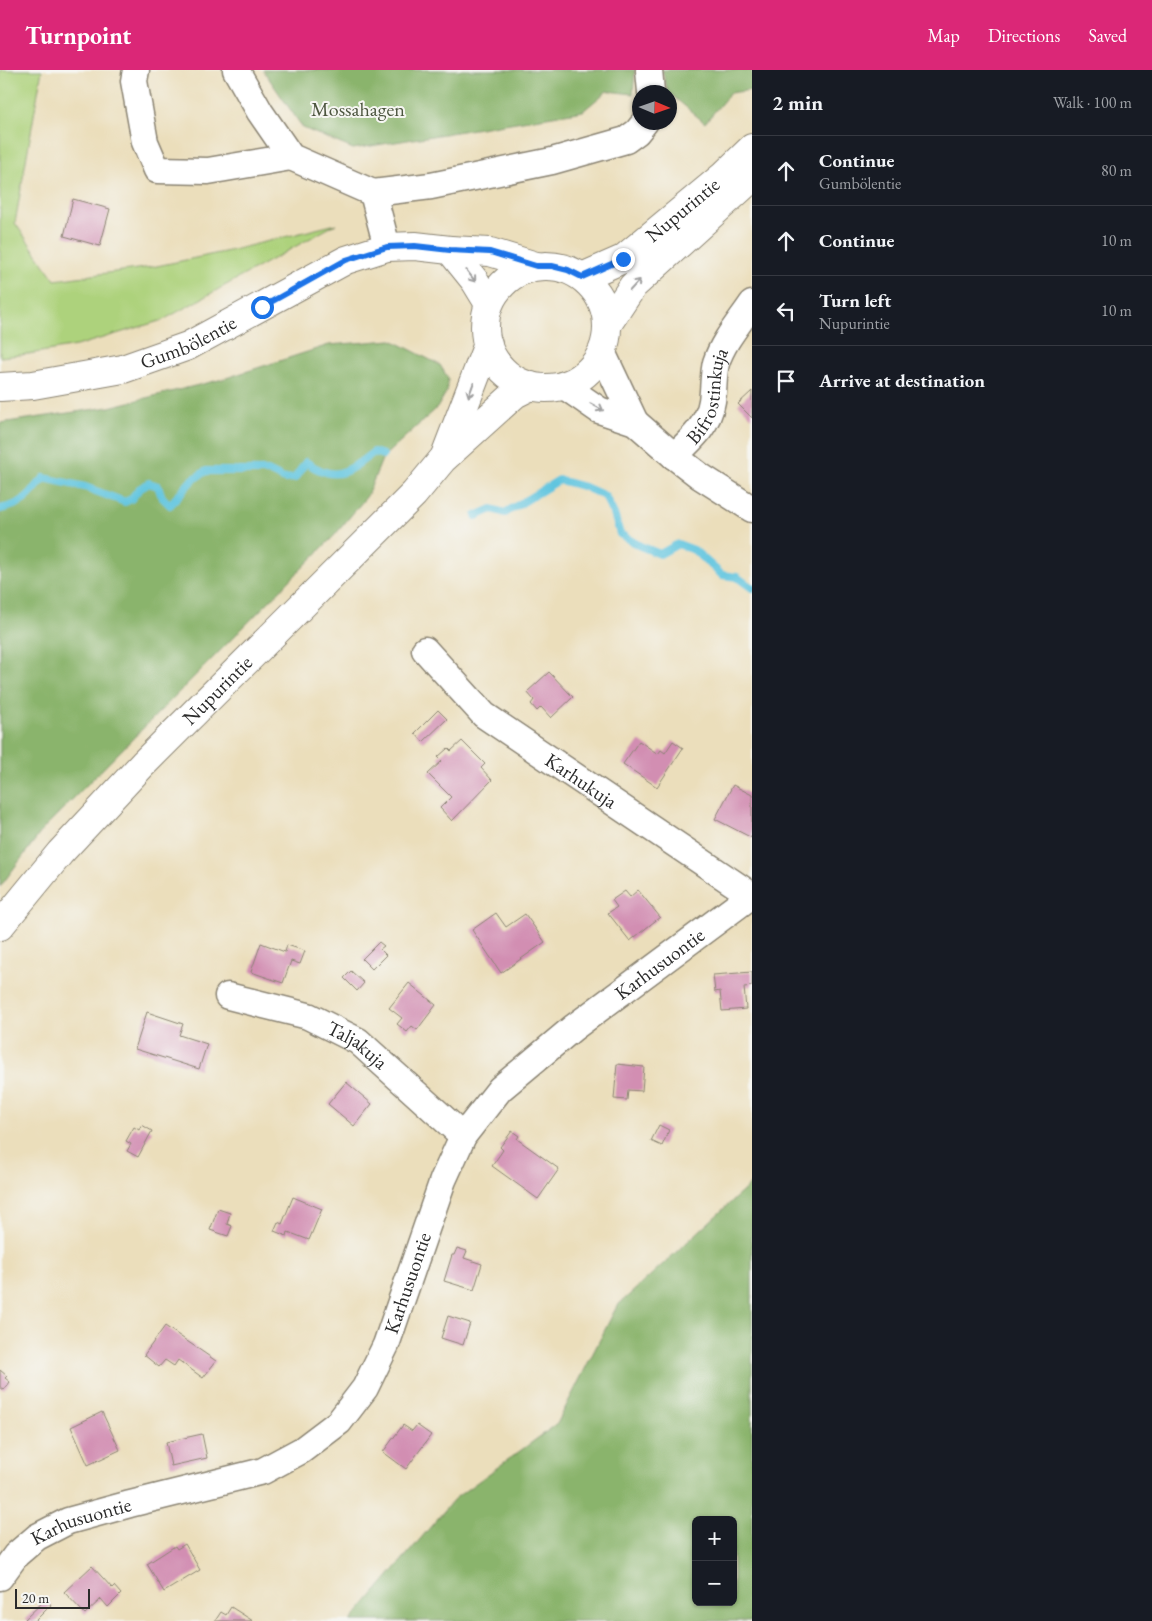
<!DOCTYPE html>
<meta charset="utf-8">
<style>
body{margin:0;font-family:"EB Garamond",serif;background:#20242c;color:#f1f3f6}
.controls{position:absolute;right:15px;bottom:15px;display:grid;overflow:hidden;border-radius:8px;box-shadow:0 1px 4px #0004}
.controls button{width:45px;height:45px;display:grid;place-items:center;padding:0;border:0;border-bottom:1px solid #363941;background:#171b24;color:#f1f3f6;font:25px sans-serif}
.compass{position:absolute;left:632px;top:15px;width:45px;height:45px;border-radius:50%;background:#171b24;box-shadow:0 1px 4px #0004;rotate:92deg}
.scale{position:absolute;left:15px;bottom:12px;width:75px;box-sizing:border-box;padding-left:5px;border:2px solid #2b2b2b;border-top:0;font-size:14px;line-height:18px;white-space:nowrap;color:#2b2b2b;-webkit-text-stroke:4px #f6f6f2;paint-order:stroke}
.stop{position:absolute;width:15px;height:15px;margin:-11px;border:4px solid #1a73e8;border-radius:50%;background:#fff}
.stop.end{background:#1a73e8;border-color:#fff;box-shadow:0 1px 5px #0008}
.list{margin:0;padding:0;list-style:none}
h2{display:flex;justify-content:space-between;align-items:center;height:65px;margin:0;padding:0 20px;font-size:21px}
h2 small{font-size:16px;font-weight:400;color:#9ea1a6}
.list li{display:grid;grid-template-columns:32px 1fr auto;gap:15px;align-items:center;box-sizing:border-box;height:70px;padding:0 20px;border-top:1px solid #363941}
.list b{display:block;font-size:19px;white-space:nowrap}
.list p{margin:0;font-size:16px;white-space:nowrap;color:#9ea1a6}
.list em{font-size:16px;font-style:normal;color:#9ea1a6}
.icon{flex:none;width:28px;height:28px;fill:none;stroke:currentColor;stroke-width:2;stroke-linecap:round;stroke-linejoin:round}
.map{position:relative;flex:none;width:752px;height:1551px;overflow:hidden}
header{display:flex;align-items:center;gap:30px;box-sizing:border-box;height:70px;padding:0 25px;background:#db2777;color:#fff}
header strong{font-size:24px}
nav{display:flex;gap:28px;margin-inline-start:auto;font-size:18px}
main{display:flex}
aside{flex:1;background:#171b24}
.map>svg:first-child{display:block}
.green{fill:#add27c;stroke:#6c7e54}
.forest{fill:#8ab46c;stroke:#5a704c;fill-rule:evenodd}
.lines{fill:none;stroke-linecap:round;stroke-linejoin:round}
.stream{stroke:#61c5df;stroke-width:8}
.building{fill:#d28eb2}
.minor-casing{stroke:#8b8473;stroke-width:29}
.major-casing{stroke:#8b8473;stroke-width:30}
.minor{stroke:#fff;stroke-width:26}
.major{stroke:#fff;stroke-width:28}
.oneway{stroke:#a0a0a0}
.route{stroke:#1a73e8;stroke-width:6}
.labels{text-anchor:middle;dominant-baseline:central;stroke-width:4;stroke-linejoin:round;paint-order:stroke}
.park-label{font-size:20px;fill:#4c553f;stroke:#f6f6f2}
.street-label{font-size:20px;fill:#2b2b2b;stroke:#f6f6f2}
</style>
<header>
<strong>Turnpoint</strong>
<nav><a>Map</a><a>Directions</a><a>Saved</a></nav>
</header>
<main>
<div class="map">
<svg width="752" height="1551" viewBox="0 0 752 1551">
<rect width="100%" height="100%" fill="#f6f6f2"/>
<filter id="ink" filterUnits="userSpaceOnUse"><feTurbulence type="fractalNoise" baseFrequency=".02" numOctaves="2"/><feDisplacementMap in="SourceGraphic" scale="10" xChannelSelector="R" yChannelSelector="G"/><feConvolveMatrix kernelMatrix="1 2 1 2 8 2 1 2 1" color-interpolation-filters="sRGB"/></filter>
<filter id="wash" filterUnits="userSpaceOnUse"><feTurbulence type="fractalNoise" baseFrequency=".0096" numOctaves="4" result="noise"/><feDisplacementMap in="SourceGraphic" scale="20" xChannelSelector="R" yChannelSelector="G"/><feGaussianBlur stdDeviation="1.12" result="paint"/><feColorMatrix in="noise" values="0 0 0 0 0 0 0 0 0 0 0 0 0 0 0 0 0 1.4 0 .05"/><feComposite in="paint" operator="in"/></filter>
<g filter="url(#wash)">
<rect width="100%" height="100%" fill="#ebdebb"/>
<path class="green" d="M0,0H42L15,153L55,210L152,197L229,181L336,154L163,250L76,276L29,284L0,287Z"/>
<g class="forest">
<path d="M263,0H635L633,24L607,21L583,41L353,79L303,58Z"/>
<path d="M662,0H752V20L730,23L705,53L668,22Z"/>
<path d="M392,270L440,295L448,308L447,321L437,338L383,387L367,426L334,466L44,758L0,817V353L109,337L223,309L329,275Z"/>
<path d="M752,1113V1551H351L454,1429L557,1354L617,1236ZM696,1450H733V1532H696Z"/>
</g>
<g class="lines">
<g class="stream">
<path d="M0,439C24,434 28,427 44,408L85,417L125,432L131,429L139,419L149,413L158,416L162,427L170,435L192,410L206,401H268L284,409L295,408L306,392C337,414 348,401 374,382L383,385"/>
<path d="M476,446L492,439L505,443L559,410L585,417L605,426L614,444L620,464L640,476L660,484L678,474L694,480L722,505L737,507L752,518"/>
</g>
</g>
<g id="blocks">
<g class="building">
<path d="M73,129L110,139L100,176L64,166Z"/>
<path d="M752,321V348L738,334Z"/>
<path d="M549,602L573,627L551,648L541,637L537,641L531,634L534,630L527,622Z"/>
<path d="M438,640L447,649L423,672L415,663Z"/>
<path d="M462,671L485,694L481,698L492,710L452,751L440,738L451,727L428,704L442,691L438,687L448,678L451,681Z"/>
<path d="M639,671L658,684L661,680L665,683L673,671L683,678L657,717L623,694Z"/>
<path d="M733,715L752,725V768L715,749Z"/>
<path d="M638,820L660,847L630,871L608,843L617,837L612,830L625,821L630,827Z"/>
<path d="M496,843L506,857L525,844L545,872L501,903L472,860Z"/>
<path d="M379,872L384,876L380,879L386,885L372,899L362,889Z"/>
<path d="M261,873L285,882L287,875L305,881L300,894L291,891L283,913L251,902Z"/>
<path d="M351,901L364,913L357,921L344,908Z"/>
<path d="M752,902V916L744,917L746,939L722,941L720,921L715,922L713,905Z"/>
<path d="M409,913L436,935L417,960L412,956L407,962L397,954L402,948L389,938Z"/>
<path d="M147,942L183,954L179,965L207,974L199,999L135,979Z"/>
<path d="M617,994L644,997L642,1021L628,1020L627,1030L614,1029Z"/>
<path d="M346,1012L372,1034L354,1056L328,1034Z"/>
<path d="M142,1055L152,1061L138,1087L127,1081L131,1074L126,1071L134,1057L139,1060Z"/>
<path d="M659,1055L669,1060L662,1076L651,1071Z"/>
<path d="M512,1061L519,1066L517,1069L559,1099L538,1129L492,1096L503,1080L500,1077Z"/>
<path d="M293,1127L322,1139L309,1170L288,1162L287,1166L274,1161L278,1152L282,1154Z"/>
<path d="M218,1139L230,1143L227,1154L232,1156L228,1166L210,1160Z"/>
<path d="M457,1178L467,1181L464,1188L482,1194L474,1220L444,1211L452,1185H454Z"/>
<path d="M448,1246L470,1253L463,1275L441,1268Z"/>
<path d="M165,1256L216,1291L203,1308L178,1290L174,1296L165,1290L159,1297L144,1285Z"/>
<path d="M0,1300L7,1306L5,1308L10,1312L4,1320L0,1317Z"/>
<path d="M102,1342L120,1380L88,1395L71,1357Z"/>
<path d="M403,1355L412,1361L417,1355L431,1365L406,1399L383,1382Z"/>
<path d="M202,1364L207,1388L171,1396L166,1372Z"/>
<path d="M185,1474L200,1500L164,1522L147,1494L175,1476L177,1479Z"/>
<path d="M92,1496L112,1518L114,1516L121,1524L108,1537L101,1529L85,1544L64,1522Z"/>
<path d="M46,1529L51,1535L35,1551H28L25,1549Z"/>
<path d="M231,1537L253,1551H215L221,1542L226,1545Z"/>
</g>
</g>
</g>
<g filter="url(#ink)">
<use href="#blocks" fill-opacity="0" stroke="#8b8473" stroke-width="1"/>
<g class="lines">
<defs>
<g id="minor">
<path d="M136,0L134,11L145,72L157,100L208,101L291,87"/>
<path d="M236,0L260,42L291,87L373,123L387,177"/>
<path d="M649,0L651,22"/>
<path d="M373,123L431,116L552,91L626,70L637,62L645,52"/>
<path d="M602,282L635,352"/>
<path d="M563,315L599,340L635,352L674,386L700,406L752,439"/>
<path id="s1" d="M674,386C691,370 708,356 712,331C714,318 713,305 716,293C723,271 740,252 752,234"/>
<path id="s2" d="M425,580L484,645L751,825"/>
<path id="s3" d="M228,926L308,946L358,971L463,1066"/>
<path id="s4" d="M0,1507L16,1485L37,1467L68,1451L130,1434L263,1401L302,1380L339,1352L365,1318L386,1275L443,1110L463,1066L500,1019L573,958L752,825"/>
</g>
<g id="major">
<path d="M450,180L475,211L489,234"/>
<circle cx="546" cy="257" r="61"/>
<path id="s5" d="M582,207L623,189L723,106L752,78"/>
<path d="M607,255L633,216L752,108"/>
<path id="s6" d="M0,317L33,315L123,299L188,276L346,190L387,177L415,176L450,180L490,182L536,196"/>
<path d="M446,383L488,274"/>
<path id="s7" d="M0,856L60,783L143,694L414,424L443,389L515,324L531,316"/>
</g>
</defs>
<use href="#minor" class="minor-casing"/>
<use href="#major" class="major-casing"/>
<use href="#minor" class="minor"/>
<use href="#major" class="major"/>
</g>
<defs><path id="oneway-shaft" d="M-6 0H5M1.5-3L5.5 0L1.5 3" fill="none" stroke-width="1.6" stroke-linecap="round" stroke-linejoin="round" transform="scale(1.25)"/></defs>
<g class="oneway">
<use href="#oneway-shaft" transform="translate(471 206) rotate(52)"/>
<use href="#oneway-shaft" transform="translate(635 215) rotate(-47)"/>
<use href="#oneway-shaft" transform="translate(471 320) rotate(110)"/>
<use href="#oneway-shaft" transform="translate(597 337) rotate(29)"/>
</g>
</g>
<g class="lines" filter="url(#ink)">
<path class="route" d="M262,237L346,190L387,177L415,176L450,180L490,182L536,196H552L568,200L582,207L623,189"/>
</g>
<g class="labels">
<g class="park-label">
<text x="358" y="39">Mossahagen</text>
</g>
<g class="street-label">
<text stroke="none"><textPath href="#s5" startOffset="122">Nupurintie</textPath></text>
<text stroke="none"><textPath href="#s6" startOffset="195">Gumbölentie</textPath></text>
<text stroke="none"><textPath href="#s1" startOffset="72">Bifrostinkuja</textPath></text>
<text stroke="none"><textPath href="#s7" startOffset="321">Nupurintie</textPath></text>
<text stroke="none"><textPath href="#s2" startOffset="205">Karhukuja</textPath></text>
<text stroke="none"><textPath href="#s4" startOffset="958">Karhusuontie</textPath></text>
<text stroke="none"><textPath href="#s3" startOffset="140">Taljakuja</textPath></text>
<text stroke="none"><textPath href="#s4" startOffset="538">Karhusuontie</textPath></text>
<text stroke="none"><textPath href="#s4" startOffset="102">Karhusuontie</textPath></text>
</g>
</g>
</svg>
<div class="controls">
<button>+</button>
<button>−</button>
</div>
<svg class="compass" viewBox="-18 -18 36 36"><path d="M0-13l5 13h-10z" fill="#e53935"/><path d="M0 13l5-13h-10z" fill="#9ea1a6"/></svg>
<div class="scale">20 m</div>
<div class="stop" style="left:262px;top:237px"></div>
<div class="stop end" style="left:623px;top:189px"></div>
</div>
<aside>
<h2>2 min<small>Walk · 100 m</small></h2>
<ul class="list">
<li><svg class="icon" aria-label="ahead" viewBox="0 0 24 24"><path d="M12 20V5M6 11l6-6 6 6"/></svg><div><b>Continue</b><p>Gumbölentie</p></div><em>80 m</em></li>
<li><svg class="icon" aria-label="ahead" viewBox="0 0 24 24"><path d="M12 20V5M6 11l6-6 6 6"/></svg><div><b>Continue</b></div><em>10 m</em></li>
<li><svg class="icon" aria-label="left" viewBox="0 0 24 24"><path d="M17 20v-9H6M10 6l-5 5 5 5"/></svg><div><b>Turn left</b><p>Nupurintie</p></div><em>10 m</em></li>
<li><svg class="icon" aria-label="arrive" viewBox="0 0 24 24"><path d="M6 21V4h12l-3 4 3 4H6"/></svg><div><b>Arrive at destination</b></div></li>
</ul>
</aside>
</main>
